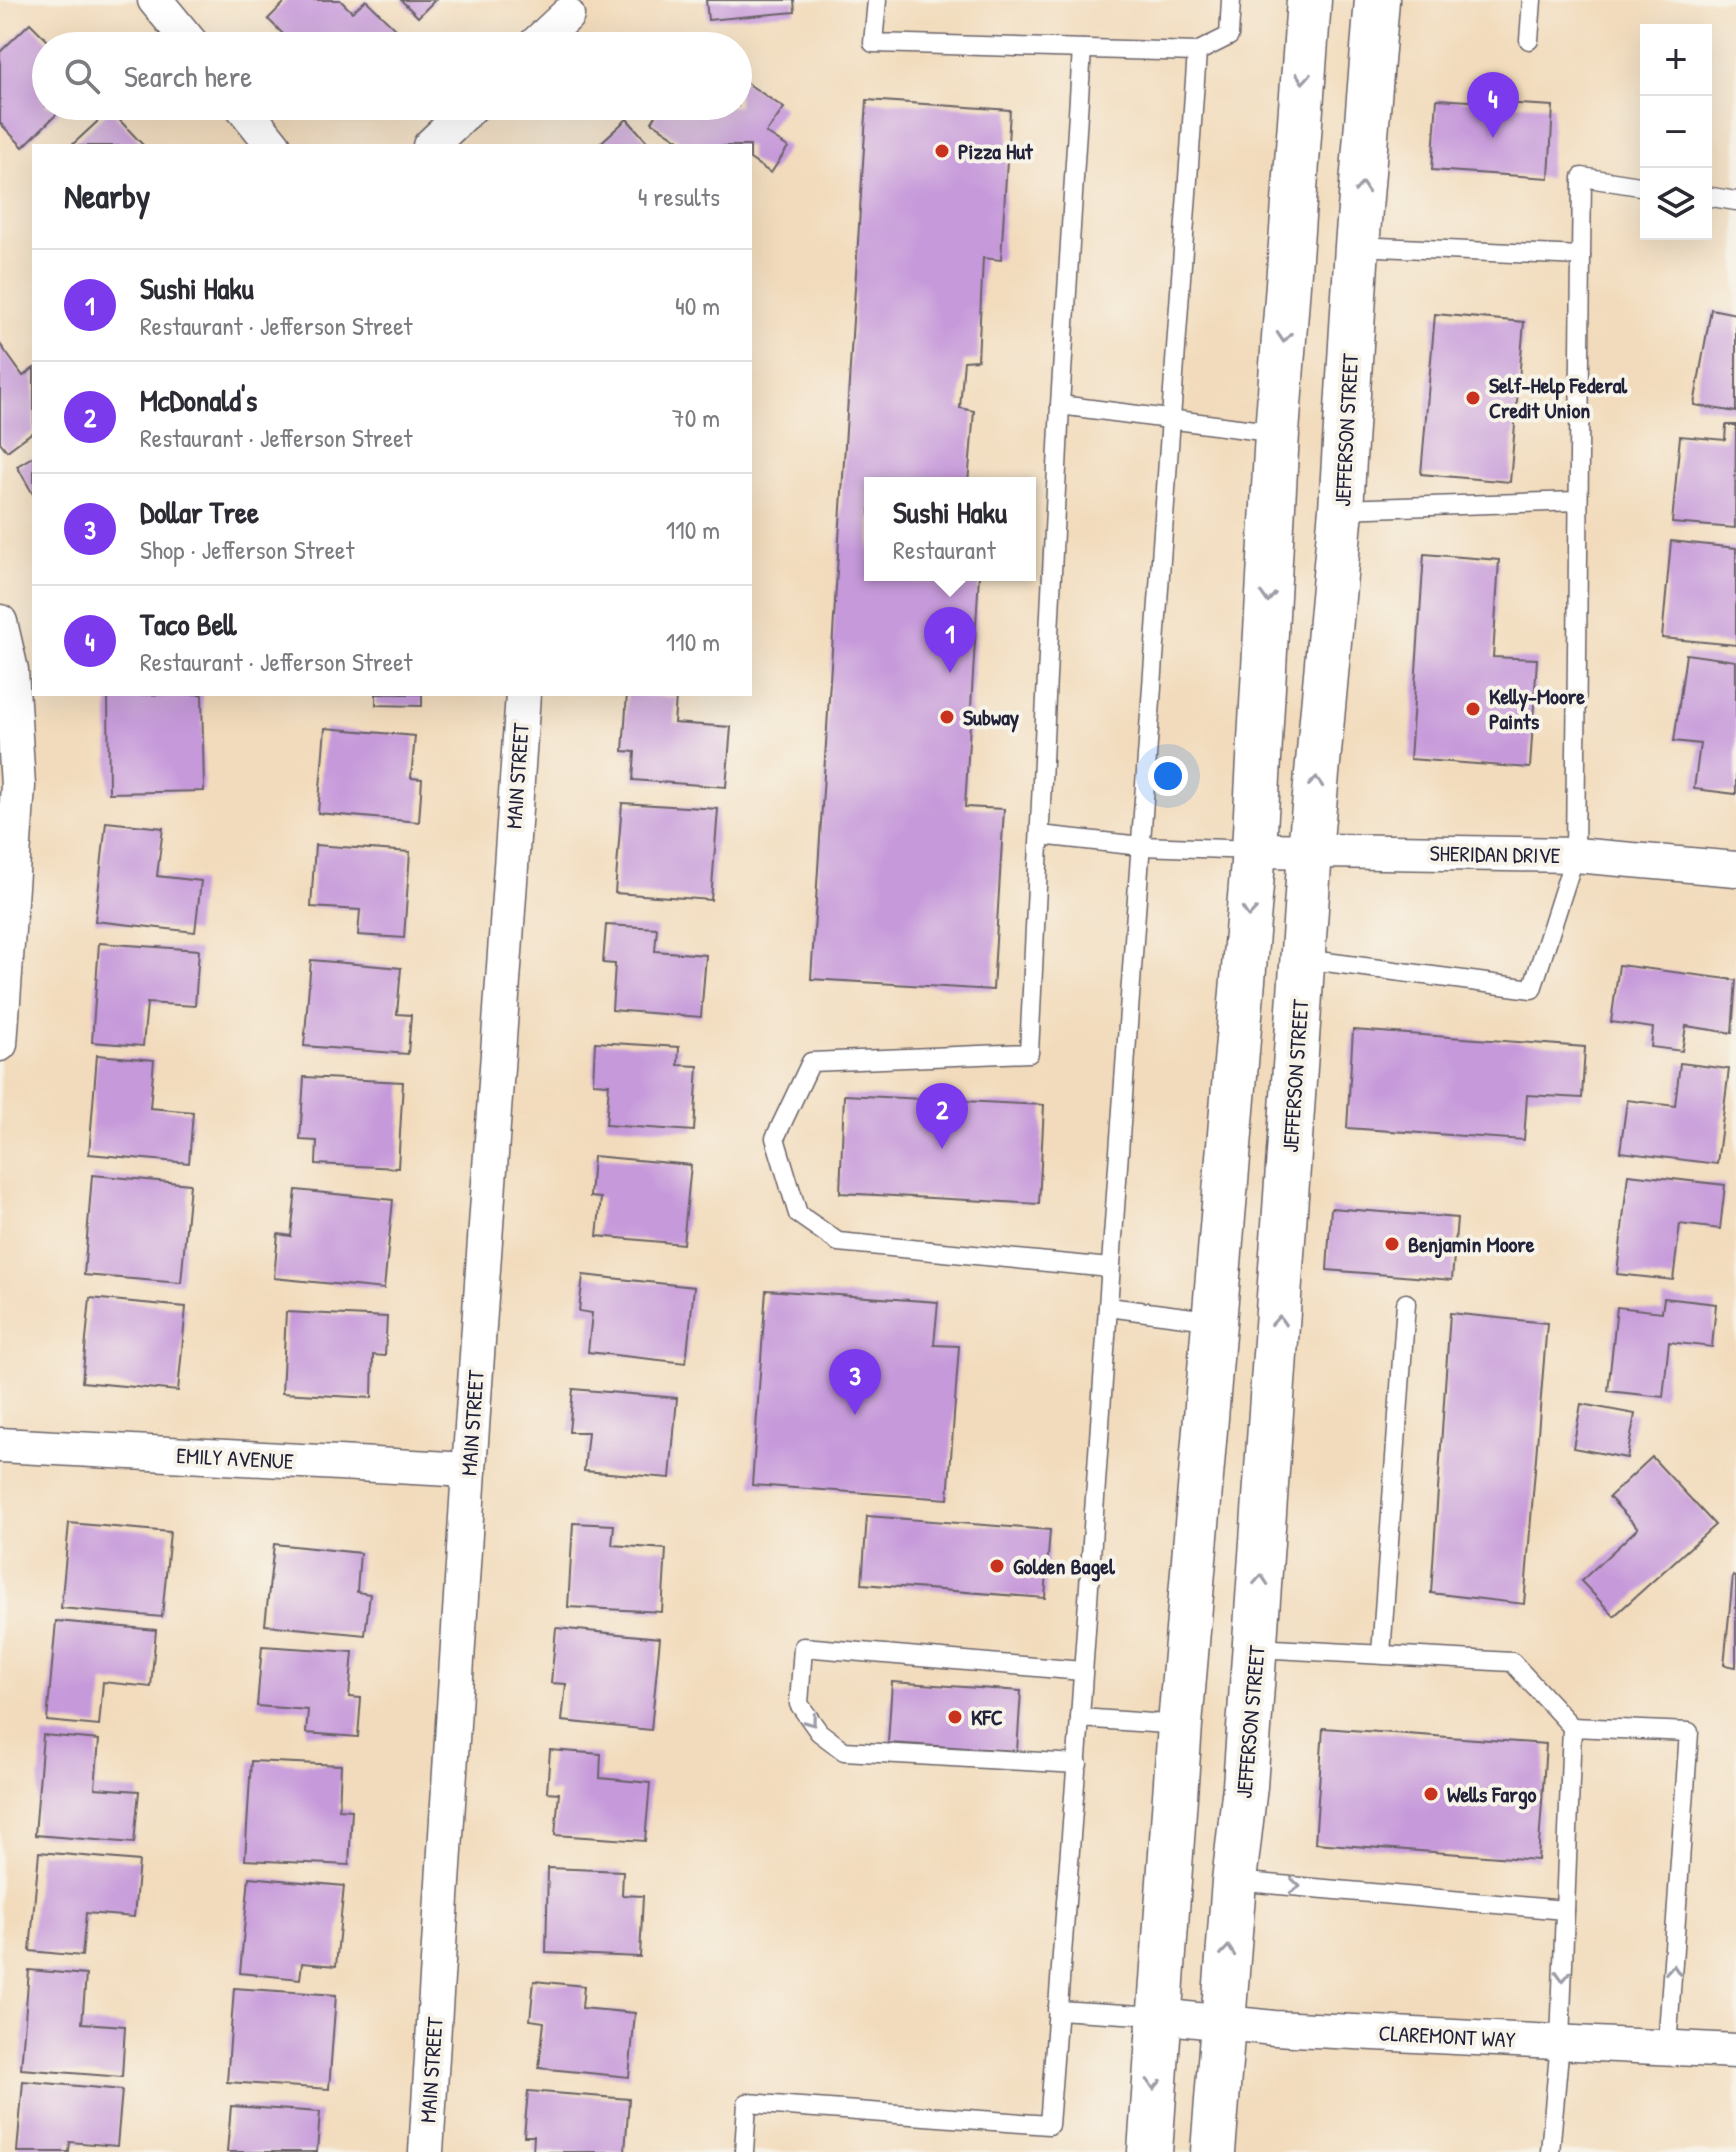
<!DOCTYPE html>
<meta charset="utf-8">
<style>
body{margin:0;font-family:"Patrick Hand",sans-serif;background:#f7f7f7;color:#2b2b33}
.controls{position:absolute;right:24px;top:24px;display:grid;overflow:hidden;border-radius:0px;box-shadow:0 8px 32px #0002}
.controls button{width:72px;height:72px;display:grid;place-items:center;padding:0;border:0;border-bottom:2px solid #e1e1e2;background:#fff;color:#2b2b33;font:40px sans-serif}
.you{position:absolute;left:1168px;top:776px;width:28px;height:28px;margin:-20px;border:6px solid #fff;border-radius:50%;background:#1a73e8;box-shadow:0 0 0 12px #1a73e833}
.badge{display:grid;place-items:center;width:52px;height:52px;border-radius:50%;background:#7c3aed;color:#fff;font-size:26px;font-weight:700}
.pin{position:absolute;translate:-50% -66px;filter:drop-shadow(0 2px 4px #0008)}
.pin::after{content:'';position:absolute;top:42px;width:28px;height:24px;background:inherit;clip-path:polygon(0 0,100% 0,50% 100%)}
.popup{position:absolute;left:864px;top:477px;width:172px;height:104px;box-sizing:border-box;display:grid;place-content:center;border-radius:0px;background:#fff;filter:drop-shadow(0 2px 6px #0005);font-size:26px;white-space:nowrap;color:#7c7c81}
.popup b{font-size:30px;color:#2b2b33}
.popup::after{content:'';position:absolute;left:50%;top:100%;margin-left:-16px;border:16px solid transparent;border-top-color:#fff}
.list{margin:0;padding:0;list-style:none}
h2{display:flex;justify-content:space-between;align-items:center;height:104px;margin:0;padding:0 32px;font-size:34px}
h2 small{font-size:26px;font-weight:400;color:#7c7c81}
.list li{display:grid;grid-template-columns:52px 1fr auto;gap:24px;align-items:center;box-sizing:border-box;height:112px;padding:0 32px;border-top:2px solid #e1e1e2}
.list b{display:block;font-size:30px;white-space:nowrap}
.list p{margin:0;font-size:26px;white-space:nowrap;color:#7c7c81}
.list em{font-size:26px;font-style:normal;color:#7c7c81}
.icon{flex:none;width:44px;height:44px;fill:none;stroke:currentColor;stroke-width:2;stroke-linecap:round;stroke-linejoin:round}
.map{position:relative;flex:none;width:1736px;height:2152px;overflow:hidden}
.search{position:absolute;background:#fff;box-shadow:0 8px 32px #0002;left:32px;top:32px;width:720px;height:88px;display:flex;align-items:center;gap:20px;box-sizing:border-box;padding:0 28px;border-radius:44px;color:#7c7c81;font-size:30px}
.panel{position:absolute;background:#fff;box-shadow:0 8px 32px #0002;left:32px;top:144px;width:720px;height:552px;border-radius:0px}
.map>svg:first-child{display:block}
.building{fill:#c699da}
.lines{fill:none;stroke-linecap:round;stroke-linejoin:round}
.lane-casing{stroke:#6b6368;stroke-width:21}
.street-casing{stroke:#6b6368;stroke-width:37}
.secondary-casing{stroke:#6b6368;stroke-width:47}
.lane{stroke:#fff;stroke-width:18}
.street{stroke:#fff;stroke-width:34}
.secondary{stroke:#fff;stroke-width:44}
.oneway{stroke:#9c9ca7}
.poi-dot{fill:#c8321e;stroke:#f7f3e8;stroke-width:3}
.labels{text-anchor:middle;dominant-baseline:central;stroke-width:8;stroke-linejoin:round;paint-order:stroke}
.poi-label{font-size:22px;font-weight:bold;fill:#22223b;stroke:#f7f3e8;text-anchor:start}
.street-label{font-size:22px;fill:#22223b;stroke:#f7f3e8}
</style>
<div class="map">
<svg width="1736" height="2152" viewBox="0 0 1736 2152">
<rect width="100%" height="100%" fill="#f7f3e8"/>
<filter id="ink" filterUnits="userSpaceOnUse"><feTurbulence type="fractalNoise" baseFrequency=".0125" numOctaves="2"/><feDisplacementMap in="SourceGraphic" scale="16" xChannelSelector="R" yChannelSelector="G"/><feConvolveMatrix kernelMatrix="1 2 1 2 8 2 1 2 1" color-interpolation-filters="sRGB"/></filter>
<filter id="wash" filterUnits="userSpaceOnUse"><feTurbulence type="fractalNoise" baseFrequency=".006" numOctaves="4" result="noise"/><feDisplacementMap in="SourceGraphic" scale="32" xChannelSelector="R" yChannelSelector="G"/><feGaussianBlur stdDeviation="1.8" result="paint"/><feColorMatrix in="noise" values="0 0 0 0 0 0 0 0 0 0 0 0 0 0 0 0 0 1.4 0 .05"/><feComposite in="paint" operator="in"/></filter>
<g filter="url(#wash)">
<rect width="100%" height="100%" fill="#f2dbbc"/>
<g id="blocks">
<g class="building">
<path d="M287,0H340L352,12L366,0L400,33L387,46H295L268,19Z"/>
<path d="M401,0H435L418,17Z"/>
<path d="M706,0H794L795,12L708,20Z"/>
<path d="M30,23L53,46H46V106H65L23,147L0,123V52Z"/>
<path d="M738,77L784,108L766,133L788,147L771,173L750,159V146H688L652,122L662,106H738Z"/>
<path d="M1437,99L1553,106L1549,178L1432,170Z"/>
<path d="M867,100L1010,110L1001,260L983,258L978,360L964,361L960,408L974,411L968,483H870V575H979L965,807L1004,809L993,990L811,979Z"/>
<path d="M110,110L144,146H71Z"/>
<path d="M627,119L651,146H597Z"/>
<path d="M1711,309L1736,314V412L1694,405Z"/>
<path d="M1435,314L1524,322L1510,482L1421,474Z"/>
<path d="M0,344L23,376L34,368V431L7,451L0,442Z"/>
<path d="M1726,425H1736L1735,528L1672,523L1680,436L1725,440Z"/>
<path d="M34,456V496L17,466Z"/>
<path d="M1671,541L1736,548V645L1662,638Z"/>
<path d="M1424,554L1499,560L1493,657L1537,659L1530,768L1410,759Z"/>
<path d="M1686,654L1736,661V794L1694,789L1700,744L1674,741Z"/>
<path d="M202,694L204,791L109,793L108,695Z"/>
<path d="M376,694H422V706L376,705Z"/>
<path d="M627,694L676,698L674,723L731,727L726,787L633,780L635,752L623,751Z"/>
<path d="M325,728L415,736L411,778L422,779L419,822L318,813Z"/>
<path d="M622,803L718,809L711,900L615,893Z"/>
<path d="M106,822L163,828L157,876L201,881L195,932L95,921Z"/>
<path d="M315,845L410,852L404,938L358,935L360,910L311,907Z"/>
<path d="M606,925L657,928L655,951L706,955L701,1017L612,1010L615,964L603,963Z"/>
<path d="M99,943L199,950L195,1006L147,1003L143,1046L92,1042Z"/>
<path d="M311,960L401,968L397,1014L411,1015L408,1054L304,1046Z"/>
<path d="M1619,965L1736,980L1732,1033L1686,1026L1682,1051L1651,1047L1653,1028L1611,1022Z"/>
<path d="M1353,1030L1585,1047L1582,1098L1527,1095L1524,1140L1347,1128Z"/>
<path d="M595,1042L679,1047L678,1065L698,1066L694,1131L606,1125L609,1084L593,1083Z"/>
<path d="M97,1055L154,1060L150,1108L193,1112L189,1163L89,1154Z"/>
<path d="M1680,1063L1729,1069L1717,1164L1620,1152L1627,1100L1675,1106Z"/>
<path d="M304,1077L403,1082L398,1168L316,1164L317,1141L300,1140Z"/>
<path d="M844,1095L1044,1105L1039,1204L840,1193Z"/>
<path d="M593,1156L691,1165L683,1244L597,1236L601,1198L590,1197Z"/>
<path d="M1628,1174L1725,1185L1720,1229L1680,1224L1673,1280L1617,1274Z"/>
<path d="M92,1175L190,1184L181,1283L84,1275Z"/>
<path d="M296,1190L393,1200L384,1289L274,1278L278,1234L291,1236Z"/>
<path d="M1331,1208L1457,1218L1452,1280L1327,1270Z"/>
<path d="M583,1275L694,1287L686,1363L588,1352L592,1313L579,1311Z"/>
<path d="M766,1290L938,1302L934,1345L959,1346L948,1499L752,1485Z"/>
<path d="M90,1298L186,1307L178,1391L82,1382Z"/>
<path d="M1664,1298L1716,1304L1712,1347L1669,1342L1663,1397L1608,1391L1617,1307L1662,1312Z"/>
<path d="M286,1312L387,1317L385,1356L373,1355L372,1398L282,1393Z"/>
<path d="M1450,1313L1547,1323L1524,1604L1431,1593Z"/>
<path d="M573,1389L677,1398L670,1478L584,1471L588,1432H569Z"/>
<path d="M1581,1404L1635,1414L1627,1458L1573,1448Z"/>
<path d="M1652,1457L1715,1525L1614,1616L1581,1581L1638,1528L1609,1497Z"/>
<path d="M867,1516L1050,1530L1045,1598L862,1584Z"/>
<path d="M69,1523L170,1532L162,1617L61,1608Z"/>
<path d="M573,1523L614,1525L612,1545L666,1549L662,1612L568,1607Z"/>
<path d="M274,1544L360,1553L357,1592L370,1594L365,1635L265,1625Z"/>
<path d="M1733,1576L1736,1577V1667L1724,1665Z"/>
<path d="M56,1621L156,1630L151,1687L103,1682L99,1726L47,1721Z"/>
<path d="M556,1628L660,1638L651,1730L562,1721L566,1684L551,1683Z"/>
<path d="M262,1646L353,1652L349,1697L361,1698L358,1737L306,1733L308,1710L257,1706Z"/>
<path d="M892,1682L1021,1691L1017,1751L888,1743Z"/>
<path d="M1323,1728L1546,1744L1538,1860L1315,1843Z"/>
<path d="M43,1735L99,1740L95,1788L139,1791L134,1843L35,1835Z"/>
<path d="M550,1750L601,1754L600,1778L650,1783L645,1841L555,1835L559,1793L547,1792Z"/>
<path d="M251,1761L341,1765L339,1809L352,1810L349,1865L245,1860Z"/>
<path d="M39,1852L139,1861L134,1917L86,1913L82,1956L30,1951Z"/>
<path d="M548,1868L623,1871L622,1895L643,1896L640,1957L546,1953Z"/>
<path d="M249,1877L344,1886L336,1966L302,1963L300,1979L240,1973Z"/>
<path d="M29,1970L86,1975L82,2023L125,2026L122,2077L21,2069Z"/>
<path d="M534,1981L584,1986L582,2008L635,2013L629,2077L539,2068L544,2022L530,2020Z"/>
<path d="M234,1988L336,1995L329,2089L227,2082Z"/>
<path d="M23,2081L122,2090L117,2146L70,2142L69,2152H17Z"/>
<path d="M528,2091L629,2099L625,2152H533L534,2136H524Z"/>
<path d="M231,2106L320,2112L317,2152H227Z"/>
</g>
</g>
</g>
<g filter="url(#ink)">
<use href="#blocks" fill-opacity="0" stroke="#6b6368" stroke-width="2"/>
<g class="lines">
<defs>
<g id="lane">
<path d="M877,0L873,43L1197,52L1229,36L1231,0"/>
<path d="M1529,40L1532,0"/>
<path d="M1082,49L1060,405L1029,1053L811,1062L775,1138L798,1214L838,1242L1110,1268"/>
<path d="M1197,52L1108,1307L1216,1321"/>
<path d="M1706,196L1736,201"/>
<path d="M1581,256L1582,177L1646,187"/>
<path d="M1060,405L1277,433"/>
<path d="M1341,509L1578,501"/>
<path d="M1040,835L1141,846L1254,850"/>
<path d="M1303,959L1532,989L1575,855L1581,256L1357,246"/>
<path d="M1256,1648L1512,1662L1572,1727"/>
<path d="M1381,1654L1406,1303"/>
<path d="M1080,1718L1108,1307"/>
<path d="M1078,1764L844,1751L819,1732L799,1704L803,1647L1082,1671"/>
<path d="M1234,1881L1565,1910"/>
<path d="M1057,2010L1158,2016"/>
<path d="M744,2152L747,2103L1049,2125L1080,1718L1180,1725"/>
<path d="M1550,2152L1560,2042L1572,1727L1689,1732L1667,2048"/>
</g>
<g id="street">
<path d="M155,0L193,46"/>
<path d="M534,46L567,15"/>
<path d="M242,106L274,146"/>
<path d="M430,146L472,106"/>
<path d="M0,622L11,670L18,786L0,1044"/>
<path d="M1254,850L1575,855L1736,869"/>
<path d="M0,1445L469,1470"/>
<path d="M1158,2016L1274,2028L1736,2051"/>
<path d="M426,2152L469,1470L523,694"/>
</g>
<g id="secondary">
<path d="M1150,2152L1180,1725L1254,850L1277,433L1309,0"/>
<path d="M1213,2152L1234,1881L1245,1786L1310,851L1341,509L1357,246L1377,0"/>
</g>
</defs>
<use href="#lane" class="lane-casing"/>
<use href="#street" class="street-casing"/>
<use href="#secondary" class="secondary-casing"/>
<use href="#lane" class="lane"/>
<use href="#street" class="street"/>
<use href="#secondary" class="secondary"/>
</g>
<defs><path id="oneway-chevron" d="M-2-3.5L2.5 0L-2 3.5" fill="none" stroke-width="1.6" stroke-linecap="round" stroke-linejoin="round" transform="scale(2)"/></defs>
<g class="oneway">
<use href="#oneway-chevron" transform="translate(1303 78) rotate(94)"/>
<use href="#oneway-chevron" transform="translate(1362 188) rotate(-85)"/>
<use href="#oneway-chevron" transform="translate(1284 337) rotate(94)"/>
<use href="#oneway-chevron" transform="translate(1268 597) rotate(93)"/>
<use href="#oneway-chevron" transform="translate(1316 782) rotate(-85)"/>
<use href="#oneway-chevron" transform="translate(1249 912) rotate(95)"/>
<use href="#oneway-chevron" transform="translate(1279 1321) rotate(-86)"/>
<use href="#oneway-chevron" transform="translate(1261 1580) rotate(-86)"/>
<use href="#oneway-chevron" transform="translate(811 1721) rotate(54)"/>
<use href="#oneway-chevron" transform="translate(1295 1886) rotate(5)"/>
<use href="#oneway-chevron" transform="translate(1228 1951) rotate(-85)"/>
<use href="#oneway-chevron" transform="translate(1673 1970) rotate(-86)"/>
<use href="#oneway-chevron" transform="translate(1563 1976) rotate(92)"/>
<use href="#oneway-chevron" transform="translate(1154 2084) rotate(93)"/>
</g>
</g>
<g class="poi-dot">
<circle cx="942" cy="151" r="8"/>
<circle cx="1473" cy="398" r="8"/>
<circle cx="1473" cy="709" r="8"/>
<circle cx="947" cy="717" r="8"/>
<circle cx="1392" cy="1244" r="8"/>
<circle cx="997" cy="1566" r="8"/>
<circle cx="955" cy="1717" r="8"/>
<circle cx="1431" cy="1794" r="8"/>
</g>
<g class="labels">
<g class="poi-label">
<text x="958" y="151">Pizza Hut</text>
<text x="1489" y="385">Self-Help Federal<tspan x="1489" dy="25">Credit Union</tspan></text>
<text x="1489" y="696">Kelly-Moore<tspan x="1489" dy="25">Paints</tspan></text>
<text x="963" y="717">Subway</text>
<text x="1408" y="1244">Benjamin Moore</text>
<text x="1013" y="1566">Golden Bagel</text>
<text x="971" y="1717">KFC</text>
<text x="1447" y="1794">Wells Fargo</text>
</g>
<g class="street-label">
<text transform="translate(1346 430) rotate(-87)">JEFFERSON STREET</text>
<text transform="translate(517 776) rotate(-86)">MAIN STREET</text>
<text transform="translate(1495 854) rotate(1)">SHERIDAN DRIVE</text>
<text transform="translate(1295 1076) rotate(-86)">JEFFERSON STREET</text>
<text transform="translate(472 1423) rotate(-86)">MAIN STREET</text>
<text transform="translate(235 1458) rotate(3)">EMILY AVENUE</text>
<text transform="translate(1250 1722) rotate(-85)">JEFFERSON STREET</text>
<text transform="translate(1447 2036) rotate(3)">CLAREMONT WAY</text>
<text transform="translate(431 2070) rotate(-86)">MAIN STREET</text>
</g>
</g>
</svg>
<div class="controls">
<button>+</button>
<button>−</button>
<button><svg class="icon" aria-label="layers" viewBox="0 0 24 24"><path d="M12 4l9 5-9 5-9-5zM3 14l9 5 9-5"/></svg></button>
</div>
<div class="you"></div>
<div class="pin badge" style="left:950px;top:673px">1</div>
<div class="popup"><b>Sushi Haku</b>Restaurant</div>
<div class="pin badge" style="left:942px;top:1149px">2</div>
<div class="pin badge" style="left:855px;top:1415px">3</div>
<div class="pin badge" style="left:1493px;top:138px">4</div>
<div class="search"><svg class="icon" aria-label="search" viewBox="0 0 24 24"><circle cx="10" cy="10" r="6"/><path d="M15 15l6 6"/></svg>Search here</div>
<section class="panel">
<h2>Nearby<small>4 results</small></h2>
<ul class="list">
<li><span class="badge">1</span><div><b>Sushi Haku</b><p>Restaurant · Jefferson Street</p></div><em>40 m</em></li>
<li><span class="badge">2</span><div><b>McDonald's</b><p>Restaurant · Jefferson Street</p></div><em>70 m</em></li>
<li><span class="badge">3</span><div><b>Dollar Tree</b><p>Shop · Jefferson Street</p></div><em>110 m</em></li>
<li><span class="badge">4</span><div><b>Taco Bell</b><p>Restaurant · Jefferson Street</p></div><em>110 m</em></li>
</ul>
</section>
</div>
